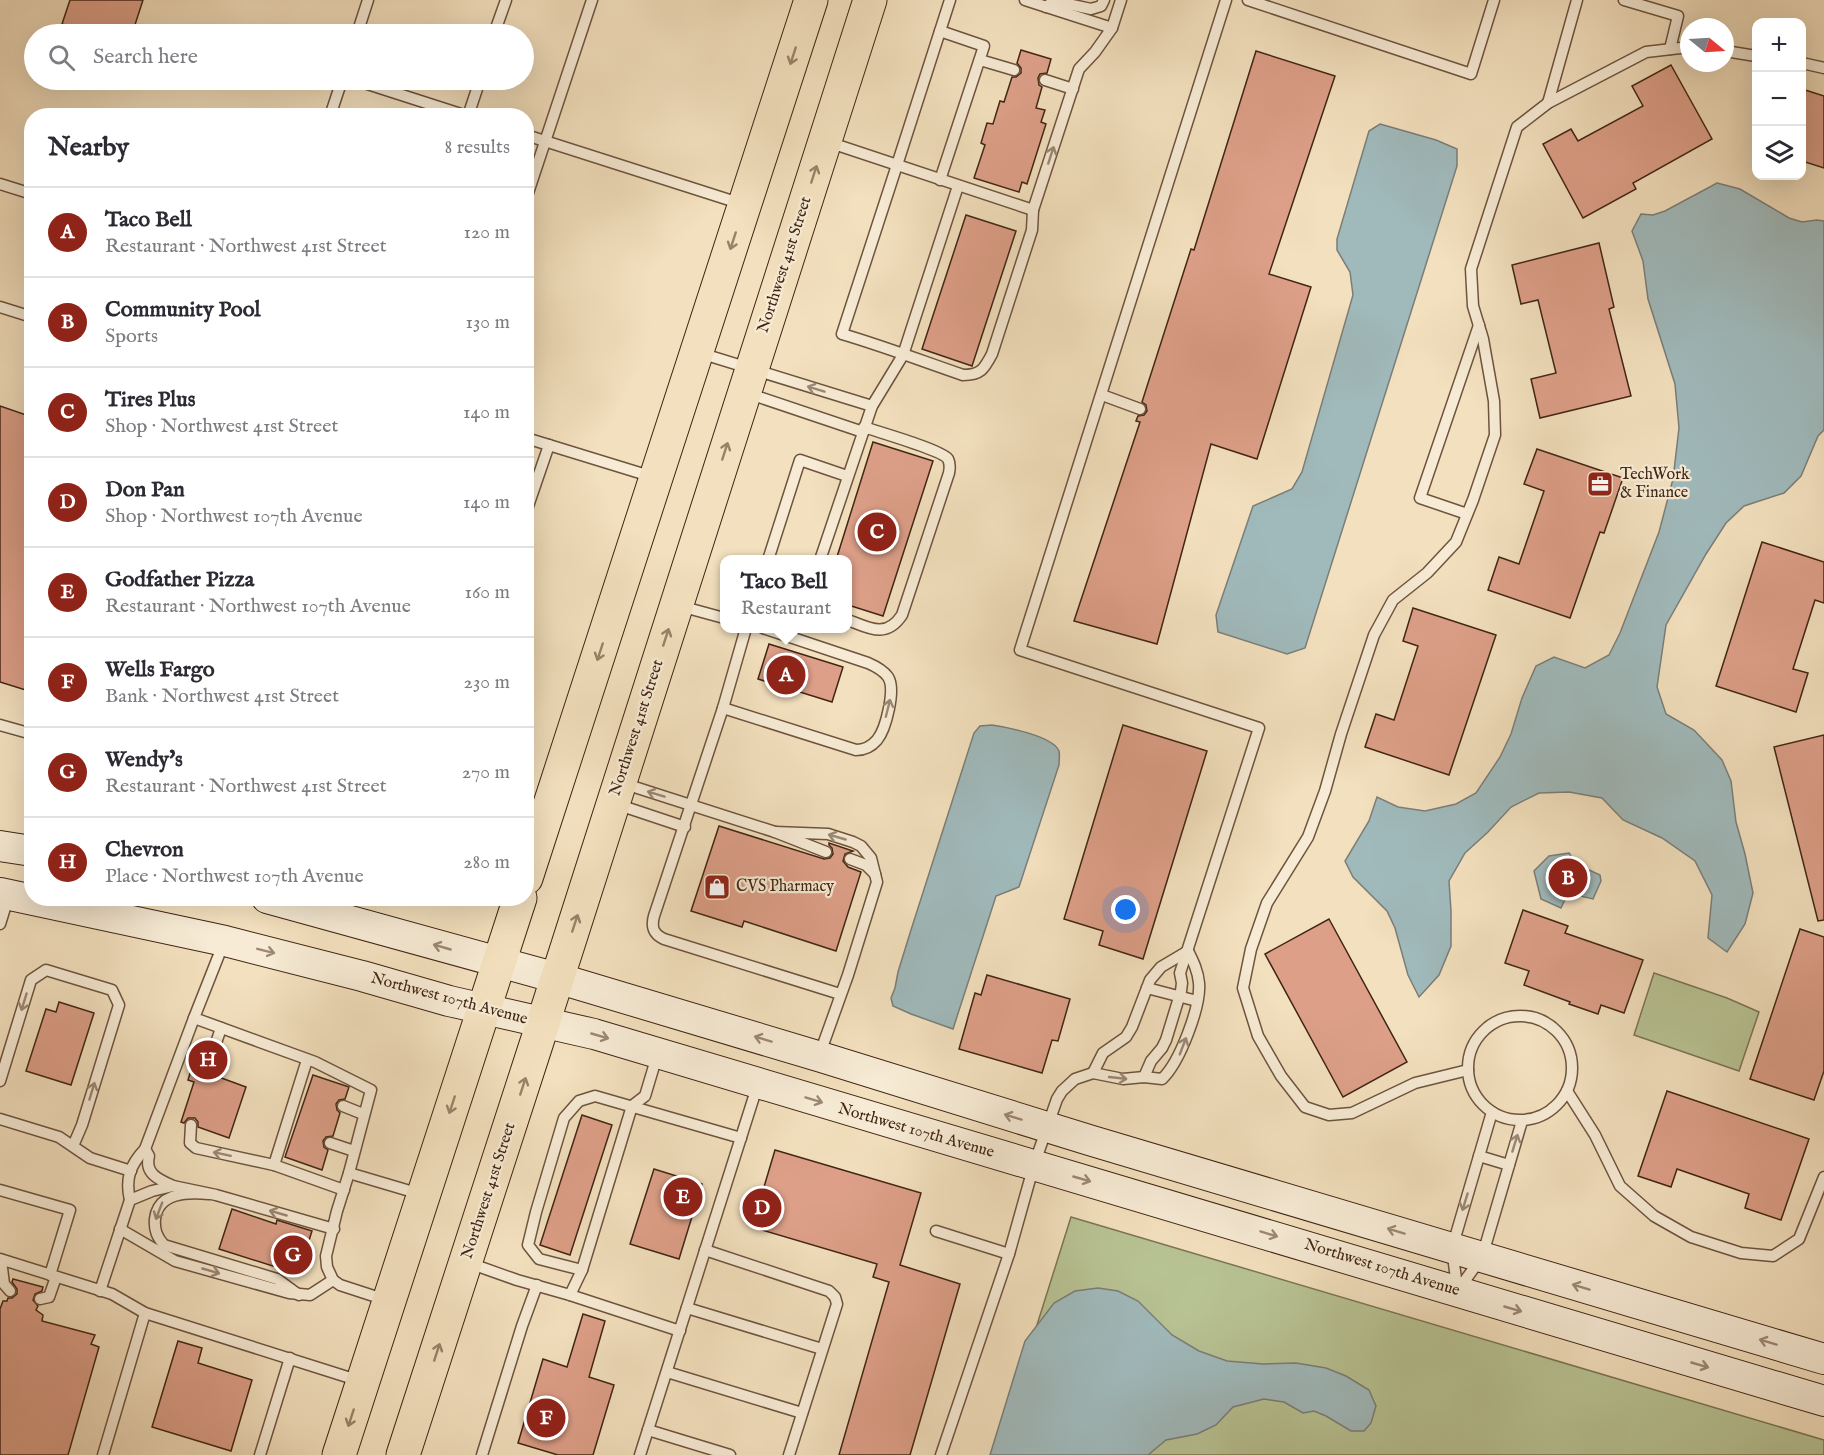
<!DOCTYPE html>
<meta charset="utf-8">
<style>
body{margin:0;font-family:"IM FELL English",serif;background:#f7f7f7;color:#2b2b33}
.controls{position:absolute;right:18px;top:18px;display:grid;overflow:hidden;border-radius:12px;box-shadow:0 6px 24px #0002}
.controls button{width:54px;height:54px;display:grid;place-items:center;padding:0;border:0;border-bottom:2px solid #e1e1e2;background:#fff;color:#2b2b33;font:30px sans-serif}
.compass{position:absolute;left:1680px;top:18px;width:54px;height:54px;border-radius:50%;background:#fff;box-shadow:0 6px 24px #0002;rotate:108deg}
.you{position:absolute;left:1126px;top:910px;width:21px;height:21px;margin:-15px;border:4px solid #fff;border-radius:50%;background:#1a73e8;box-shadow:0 0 0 9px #1a73e833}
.badge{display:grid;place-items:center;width:39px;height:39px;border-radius:50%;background:#8f2418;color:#fff;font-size:20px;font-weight:700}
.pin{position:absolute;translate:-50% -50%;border:3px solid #fff;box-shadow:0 2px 6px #0006}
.popup{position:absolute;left:720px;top:555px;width:132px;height:78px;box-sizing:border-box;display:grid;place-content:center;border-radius:12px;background:#fff;filter:drop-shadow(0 2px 4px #0005);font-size:20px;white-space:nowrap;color:#7c7c81}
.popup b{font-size:22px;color:#2b2b33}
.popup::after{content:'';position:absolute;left:50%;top:100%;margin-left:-12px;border:12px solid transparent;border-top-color:#fff}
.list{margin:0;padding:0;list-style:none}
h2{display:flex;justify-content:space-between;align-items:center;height:78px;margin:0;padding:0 24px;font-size:26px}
h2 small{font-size:20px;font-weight:400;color:#7c7c81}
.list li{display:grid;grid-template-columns:39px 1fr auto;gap:18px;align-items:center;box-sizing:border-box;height:90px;padding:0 24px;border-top:2px solid #e1e1e2}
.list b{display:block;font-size:22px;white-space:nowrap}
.list p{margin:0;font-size:20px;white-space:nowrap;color:#7c7c81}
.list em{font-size:20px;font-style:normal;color:#7c7c81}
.icon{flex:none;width:33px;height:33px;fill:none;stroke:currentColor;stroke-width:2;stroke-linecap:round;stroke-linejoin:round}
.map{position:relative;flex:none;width:1824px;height:1455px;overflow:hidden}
.search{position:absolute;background:#fff;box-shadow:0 6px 24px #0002;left:24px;top:24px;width:510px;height:66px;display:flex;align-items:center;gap:15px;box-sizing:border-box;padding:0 21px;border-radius:33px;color:#7c7c81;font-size:22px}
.panel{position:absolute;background:#fff;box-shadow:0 6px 24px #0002;left:24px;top:108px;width:510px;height:798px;border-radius:24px}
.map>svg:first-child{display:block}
.green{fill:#b8c394;stroke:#7c7454;stroke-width:1.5}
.water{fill:#a0babc;stroke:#7a7e79;stroke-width:1.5}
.building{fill:#dd9f88;stroke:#412514;stroke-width:1.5}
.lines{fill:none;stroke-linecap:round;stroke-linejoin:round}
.lane-casing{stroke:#6e543e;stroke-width:13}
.secondary-casing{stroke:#412514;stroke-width:32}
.primary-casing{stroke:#412514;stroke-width:35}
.lane{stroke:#f7ebd5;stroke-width:10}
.secondary{stroke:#f7ebd5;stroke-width:30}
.primary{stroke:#f3e0be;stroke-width:33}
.oneway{stroke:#9a8269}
.oneway2{stroke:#9c8874}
.labels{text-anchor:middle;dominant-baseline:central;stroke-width:4.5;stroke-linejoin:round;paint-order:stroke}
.street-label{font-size:16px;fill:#412514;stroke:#f7ebd5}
.poi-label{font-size:16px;fill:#412514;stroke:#f7ebd5;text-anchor:start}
</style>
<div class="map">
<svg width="1824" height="1455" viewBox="0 0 1824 1455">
<rect width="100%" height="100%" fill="#f3e0be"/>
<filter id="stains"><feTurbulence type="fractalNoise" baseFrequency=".00333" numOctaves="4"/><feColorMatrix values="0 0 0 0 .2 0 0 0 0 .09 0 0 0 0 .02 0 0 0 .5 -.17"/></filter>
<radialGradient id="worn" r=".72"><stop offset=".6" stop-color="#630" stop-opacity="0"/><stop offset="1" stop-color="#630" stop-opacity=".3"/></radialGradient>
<g class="green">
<path d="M1654,973L1727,998L1759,1012L1739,1071L1634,1035Z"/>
<path d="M1071,1217L1824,1440V1455H996Z"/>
</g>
<g class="water">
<path d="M1380,124L1436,140L1457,149V166L1305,648L1287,654L1218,632L1216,615L1253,506L1292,489L1302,472L1353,295L1350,272L1337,250V239L1369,131Z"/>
<path d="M1717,183L1740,189L1789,218L1802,222L1817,220L1824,221V430L1818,436L1801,476L1784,493L1744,506L1726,523L1706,554L1666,625L1657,687L1666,714L1694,730L1722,760L1731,781L1736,822L1745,854L1753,893L1745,924L1727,952L1708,938L1712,895L1695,861L1662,838L1623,820L1602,798L1569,792L1539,793L1511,807L1488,832L1465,853L1449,881L1451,911V946L1439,975L1419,997L1408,975L1395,928L1387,911L1353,877L1345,861L1369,821L1377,797L1398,807L1425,811L1456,804L1476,793L1500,757L1511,734L1522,698L1536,666L1554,657L1585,668L1609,655L1620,633L1659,532L1673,479L1679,428L1675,384L1648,299L1643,261L1632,231L1641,214L1653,215L1665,211Z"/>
<path d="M992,725C1006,727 1053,736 1059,751C1060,754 1059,761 1059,765L1019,887L996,896L953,1029L911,1014L893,1006L891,998L895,988L898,972L911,930L974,733L980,726Z"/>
<path d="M1569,853L1576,864L1600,875L1601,881L1593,899L1568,893L1561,908L1541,899L1534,871L1549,856Z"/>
<path d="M1098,1288L1118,1291L1138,1301L1172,1335L1199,1351L1227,1361L1263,1364L1296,1363L1326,1368L1346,1376L1369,1390L1376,1406L1371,1423L1364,1431H1351L1326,1416L1314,1411L1303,1413L1284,1402L1264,1399L1233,1407L1216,1425L1197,1434L1166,1440L1148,1455H990L1025,1341L1054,1303L1075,1291Z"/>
</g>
<g class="building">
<path d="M70,0H143L132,34H95L62,24Z"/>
<path d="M1021,50L1051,59L1047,73L1040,74L1038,78L1039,85L1042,87L1036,108L1045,110L1041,122L1046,124L1027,184L1022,182L1019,192L974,178L985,145L981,143L987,123L993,124L1000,101L1004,102L1012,77H1016L1021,73V68L1017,63Z"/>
<path d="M1256,51L1335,76L1269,274L1311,287L1257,459L1211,444L1157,644L1074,621L1140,422L1136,421L1138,416L1144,415L1147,411L1146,405L1142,402L1191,249L1194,250Z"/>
<path d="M1671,65L1712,139L1633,183L1636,189L1583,218L1543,144L1571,129L1578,141L1643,106L1632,86Z"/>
<path d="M1802,89L1824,96V168L1802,161Z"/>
<path d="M966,215L1016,231L972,366L922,349Z"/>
<path d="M1599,243L1614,307L1609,309L1631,396L1540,418L1531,379L1556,373L1538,300L1521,304L1512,265Z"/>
<path d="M0,406L32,417V692L0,682Z"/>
<path d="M873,442L933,461L883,616L848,605V560H836Z"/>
<path d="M1537,449L1623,478L1604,533L1600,532L1570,618L1488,590L1499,557L1519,564L1544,491L1524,484Z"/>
<path d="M1762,542L1824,562V603L1815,600L1793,669L1808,673L1796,712L1716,686Z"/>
<path d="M1413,608L1496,635L1449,775L1365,747L1376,714L1394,720L1418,646L1403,641Z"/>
<path d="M769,644L843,667L832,702L758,679Z"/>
<path d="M1123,725L1207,751L1143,959L1099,945L1103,931L1064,919Z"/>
<path d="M1824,735V920L1818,921L1774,747Z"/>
<path d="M719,826L824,859L830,858L833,854L832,848L829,845V843L853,851L845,854L843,861L848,867L861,872L836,951L744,921L742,927L691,911Z"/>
<path d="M1523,910L1568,926L1565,933L1643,960L1624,1013L1601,1005L1598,1014L1569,1004L1570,1002L1524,985L1529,971L1505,963Z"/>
<path d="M1329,919L1407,1062L1343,1097L1265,954Z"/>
<path d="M1800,929L1824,937V1071L1814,1100L1750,1079Z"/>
<path d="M987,975L1070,999L1058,1041L1052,1040L1042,1073L959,1049L975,993L981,995Z"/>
<path d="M59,1002L94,1013L71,1085L26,1071L46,1009L56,1012Z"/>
<path d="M200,1041L208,1043V1048L212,1053H217L222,1048L225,1049L216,1076L246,1087L229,1138L198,1127V1122L195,1118H188L184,1123L181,1122L194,1082L188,1080Z"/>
<path d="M313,1075L349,1087L345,1099L339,1100L336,1104L337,1110L340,1113L333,1136L326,1137L323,1141L324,1147L328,1150L322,1170L285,1157Z"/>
<path d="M1667,1091L1809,1139L1781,1220L1745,1208L1749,1194L1677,1169L1671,1187L1638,1176Z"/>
<path d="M582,1115L612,1125L570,1255L540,1245Z"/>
<path d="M775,1150L921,1193L900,1265L960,1284L910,1455H839L889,1282L873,1277L877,1264L752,1227Z"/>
<path d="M654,1169L702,1184L679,1259L630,1244Z"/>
<path d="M232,1209L276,1224L277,1220L312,1231L298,1274L219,1249Z"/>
<path d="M13,1279L43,1287L42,1291L35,1294L33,1300L38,1306L36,1310L43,1315L42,1321L95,1335L91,1344L99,1347L68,1455H0V1309L3,1301H7L8,1298H12L17,1294V1289L12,1282Z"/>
<path d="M583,1314L605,1321L589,1377L614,1385L593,1455H558L518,1443L543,1359L567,1367Z"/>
<path d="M178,1341L202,1348L198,1363L252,1380L231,1451L152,1427Z"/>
</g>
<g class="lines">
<defs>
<g id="lane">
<path d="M950,0L897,165L842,334C883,346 922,361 963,375C981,375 984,369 992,354L1032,230L1033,210L1079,69L1095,52L1112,28"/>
<path d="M1025,0L1112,28L1121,0"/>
<path d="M1248,0L1471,74L1494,0"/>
<path d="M1624,0L1678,16L1670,49"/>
<path d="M1046,7L1054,1L1091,9L1101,6L1104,0"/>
<path d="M940,31L984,46L940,180"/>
<path d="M357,34L368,0"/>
<path d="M494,34L506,0"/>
<path d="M1725,51L1756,56"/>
<path d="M980,60L1014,70"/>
<path d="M1802,63L1824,68"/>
<path d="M355,80L467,116"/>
<path d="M1045,80L1073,89"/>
<path d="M1548,103L1577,0"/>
<path d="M330,116L342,80"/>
<path d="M468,116L480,80"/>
<path d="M526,135L742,204"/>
<path d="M828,142L1033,210"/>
<path d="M0,184L32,194"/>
<path d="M526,199L592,0"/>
<path d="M0,307L32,317"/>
<path d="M700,353L872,406"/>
<path d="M747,393L863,432"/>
<path d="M1102,395L1140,409"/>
<path d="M526,438L653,477"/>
<path d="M526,512L549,445"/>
<path d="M1467,514L1420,498L1479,325"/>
<path d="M768,560L800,460L847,476"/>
<path d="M820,560L872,406L903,355L958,186"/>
<path d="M680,606L724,618"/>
<path d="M848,620C869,628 886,639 902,615L949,473C950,468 950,463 948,459C942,450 878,432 864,427"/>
<path d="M746,628L723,708L654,916C651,927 653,934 664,939L840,994"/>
<path d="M723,708L856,750C864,750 871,747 877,740C886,729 896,689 888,677C883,670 875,666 868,663L763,628"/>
<path d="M0,725L32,734"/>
<path d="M622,783L775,832L826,852"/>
<path d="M616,804L685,827"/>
<path d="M775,832L828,834L853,842L861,846L871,858L877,882L848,975L824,1042L821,1056"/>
<path d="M850,859L866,865L875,874"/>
<path d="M0,924L9,895"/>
<path d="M224,942L194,1018L315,1062L371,1090L349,1173L420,1194"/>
<path d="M1147,988L1197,1001"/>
<circle cx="1520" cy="1068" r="52"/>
<path d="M215,1046L221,1028"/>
<path d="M307,1060L274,1165L344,1190"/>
<path d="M1468,1070L1415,1083L1352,1113L1329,1115L1305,1107L1281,1076L1258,1036L1243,988L1251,949L1267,903L1308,837L1325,791L1341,734L1374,635L1393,600L1427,573L1456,542L1473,500L1495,435L1494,401L1483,339L1473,306L1471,269L1517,127L1548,103L1646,52L1689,47"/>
<path d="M1093,1073L1103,1053L1126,1037L1132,1027L1150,980L1161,967L1188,951"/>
<path d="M1144,1077L1151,1061L1162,1048L1166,1040L1181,991L1182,983L1180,973L1259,728L1020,650L1226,0"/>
<path d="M0,1081L31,980L46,970L112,990L119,1005L82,1125L73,1146"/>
<path d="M1567,1091L1595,1135L1620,1186L1654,1216L1691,1237L1741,1253L1773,1256L1799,1239L1824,1177"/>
<path d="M343,1106L363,1114"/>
<path d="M0,1119L59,1137L90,1158L131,1171"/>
<path d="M191,1125L190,1143L196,1148L274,1165"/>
<path d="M330,1143L354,1151"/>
<path d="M145,1149L149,1156C144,1174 160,1180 173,1186"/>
<path d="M1479,1156L1509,1165"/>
<path d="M349,1173L337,1211L326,1256L327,1267L333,1280L340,1285L386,1300"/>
<path d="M0,1190L70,1210L50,1275"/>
<path d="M209,1194C188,1192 158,1192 155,1219C154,1230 157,1237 164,1245L277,1279L299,1295"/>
<path d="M130,1200L152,1191L173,1186L216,1195L334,1229"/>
<path d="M120,1229L175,1261L289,1293L310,1295L333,1280"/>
<path d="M936,1231L1009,1254"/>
<path d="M705,1250L829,1291L835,1297L837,1304L789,1455"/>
<path d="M0,1259L112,1294L145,1313L360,1381"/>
<path d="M1,1260L4,1284L10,1291"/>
<path d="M469,1263L517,1280L570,1295L680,1331"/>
<path d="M582,1270L539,1259L528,1245L536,1212L564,1118L579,1101L595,1096L741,1138"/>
<path d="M1457,1287L1452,1248L1492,1112"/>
<path d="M1458,1290L1482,1257L1522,1121"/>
<path d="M100,1291L130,1200C125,1179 130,1165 145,1149L194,1018"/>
<path d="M570,1295L582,1270L632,1106L645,1096L657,1056"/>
<path d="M40,1299L49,1297L56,1277"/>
<path d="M687,1308L822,1349"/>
<path d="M667,1372L802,1413"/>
<path d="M648,1430L730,1455"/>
<path d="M103,1455L145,1313"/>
<path d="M260,1455L290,1358"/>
<path d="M482,1455L522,1326L537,1285"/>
<path d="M640,1455L758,1084"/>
<path d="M941,1455L1009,1254L1034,1165L1057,1099L1062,1091L1075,1079L1093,1073L1123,1079L1144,1077L1162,1079C1180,1062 1201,1006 1199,983C1198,971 1193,961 1188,951"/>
</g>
<g id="secondary">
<path d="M0,846L32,851"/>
<path d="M0,893L225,941L362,976L449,1001L594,1034L1824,1401"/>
<path d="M267,898L557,978L821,1057L1089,1140L1824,1359"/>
</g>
<g id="primary">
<path d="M526,878L811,0"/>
<path d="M339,1455L520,898"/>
<path d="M403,1455L543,1023L870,0"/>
</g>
</defs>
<use href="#lane" class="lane-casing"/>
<use href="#secondary" class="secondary-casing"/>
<use href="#primary" class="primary-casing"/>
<use href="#lane" class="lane"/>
<use href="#secondary" class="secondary"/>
<use href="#primary" class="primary"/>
</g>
<defs><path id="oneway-shaft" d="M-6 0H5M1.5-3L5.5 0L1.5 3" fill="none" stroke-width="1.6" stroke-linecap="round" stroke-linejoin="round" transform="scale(1.5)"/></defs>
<g class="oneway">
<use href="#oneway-shaft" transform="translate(793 56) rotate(108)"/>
<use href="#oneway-shaft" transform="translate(814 174) rotate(-72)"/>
<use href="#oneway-shaft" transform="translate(733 241) rotate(108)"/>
<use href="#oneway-shaft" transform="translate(725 451) rotate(-72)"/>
<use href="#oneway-shaft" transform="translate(666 637) rotate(-72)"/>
<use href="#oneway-shaft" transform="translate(600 652) rotate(108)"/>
<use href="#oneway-shaft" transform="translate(575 923) rotate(-72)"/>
<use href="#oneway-shaft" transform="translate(523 1086) rotate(-72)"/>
<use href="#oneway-shaft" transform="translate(452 1105) rotate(108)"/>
<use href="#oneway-shaft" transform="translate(437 1352) rotate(-72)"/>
<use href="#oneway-shaft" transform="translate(351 1418) rotate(108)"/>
</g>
<g class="oneway2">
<use href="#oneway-shaft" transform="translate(1051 155) rotate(-72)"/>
<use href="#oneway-shaft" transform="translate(816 389) rotate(-163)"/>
<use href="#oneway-shaft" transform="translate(888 708) rotate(-76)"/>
<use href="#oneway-shaft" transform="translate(656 794) rotate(-163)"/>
<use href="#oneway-shaft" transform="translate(837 837) rotate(-164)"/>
<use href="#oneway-shaft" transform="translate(442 947) rotate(-164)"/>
<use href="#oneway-shaft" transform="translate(266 951) rotate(14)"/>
<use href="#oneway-shaft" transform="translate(24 1002) rotate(107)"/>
<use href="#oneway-shaft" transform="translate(600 1036) rotate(16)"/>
<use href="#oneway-shaft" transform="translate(763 1039) rotate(-163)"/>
<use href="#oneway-shaft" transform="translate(1183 1046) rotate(-69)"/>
<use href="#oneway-shaft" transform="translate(1118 1078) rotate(6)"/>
<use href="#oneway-shaft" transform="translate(92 1091) rotate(-73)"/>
<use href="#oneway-shaft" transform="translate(814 1100) rotate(17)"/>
<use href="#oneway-shaft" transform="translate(1013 1117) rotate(-163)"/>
<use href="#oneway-shaft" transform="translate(1515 1143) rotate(-73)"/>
<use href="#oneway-shaft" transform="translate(222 1154) rotate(-168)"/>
<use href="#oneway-shaft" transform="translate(1082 1179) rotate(16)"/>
<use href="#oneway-shaft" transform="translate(1465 1202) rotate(107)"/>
<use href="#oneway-shaft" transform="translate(159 1211) rotate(111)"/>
<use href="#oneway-shaft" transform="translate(278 1213) rotate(-164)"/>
<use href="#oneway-shaft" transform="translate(1396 1231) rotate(-163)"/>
<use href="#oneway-shaft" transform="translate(1269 1234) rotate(17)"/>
<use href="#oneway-shaft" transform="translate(211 1271) rotate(16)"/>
<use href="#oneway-shaft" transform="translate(1581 1287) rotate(-163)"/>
<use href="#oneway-shaft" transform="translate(1513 1309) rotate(16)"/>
<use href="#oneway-shaft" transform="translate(1768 1342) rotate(-163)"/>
<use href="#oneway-shaft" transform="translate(1700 1365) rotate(16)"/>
</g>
<defs>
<symbol id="office-square" viewBox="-11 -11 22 22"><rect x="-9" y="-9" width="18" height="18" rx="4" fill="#8f2418" stroke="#f7ebd5"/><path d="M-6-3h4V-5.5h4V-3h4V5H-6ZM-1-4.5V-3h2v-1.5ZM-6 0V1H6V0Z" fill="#fff"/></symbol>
<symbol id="shop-square" viewBox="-11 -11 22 22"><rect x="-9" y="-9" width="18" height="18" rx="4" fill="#8f2418" stroke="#f7ebd5"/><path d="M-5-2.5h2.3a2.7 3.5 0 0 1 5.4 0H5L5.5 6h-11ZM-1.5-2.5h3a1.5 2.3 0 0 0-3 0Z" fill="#fff"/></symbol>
</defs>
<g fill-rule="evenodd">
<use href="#office-square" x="1585" y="469" width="30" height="30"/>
<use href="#shop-square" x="702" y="872" width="30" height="30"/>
</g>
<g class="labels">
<g class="street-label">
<text transform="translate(785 265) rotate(-72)">Northwest 41st Street</text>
<text transform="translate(637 728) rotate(-72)">Northwest 41st Street</text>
<text transform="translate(449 999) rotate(15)">Northwest 107th Avenue</text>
<text transform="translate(916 1131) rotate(16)">Northwest 107th Avenue</text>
<text transform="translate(489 1191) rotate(-72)">Northwest 41st Street</text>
<text transform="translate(1382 1268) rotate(17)">Northwest 107th Avenue</text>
</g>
<g class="poi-label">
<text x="1620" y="475">TechWork<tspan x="1620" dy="18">&amp; Finance</tspan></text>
<text x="736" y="887">CVS Pharmacy</text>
</g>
</g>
<rect width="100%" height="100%" filter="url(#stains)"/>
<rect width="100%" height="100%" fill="url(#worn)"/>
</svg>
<div class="controls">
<button>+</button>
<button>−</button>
<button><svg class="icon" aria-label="layers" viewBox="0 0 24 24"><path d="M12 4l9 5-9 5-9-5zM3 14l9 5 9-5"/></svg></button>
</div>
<svg class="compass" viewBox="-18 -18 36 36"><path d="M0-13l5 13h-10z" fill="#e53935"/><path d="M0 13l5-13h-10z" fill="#7c7c81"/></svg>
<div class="you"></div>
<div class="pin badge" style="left:786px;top:675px">A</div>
<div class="popup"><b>Taco Bell</b>Restaurant</div>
<div class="pin badge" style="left:1568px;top:878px">B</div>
<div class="pin badge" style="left:877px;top:532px">C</div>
<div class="pin badge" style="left:762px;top:1208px">D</div>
<div class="pin badge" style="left:683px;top:1197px">E</div>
<div class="pin badge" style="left:546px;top:1418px">F</div>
<div class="pin badge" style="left:293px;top:1255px">G</div>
<div class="pin badge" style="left:208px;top:1060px">H</div>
<div class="search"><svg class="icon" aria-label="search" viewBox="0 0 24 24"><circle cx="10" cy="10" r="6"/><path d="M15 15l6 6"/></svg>Search here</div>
<section class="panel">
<h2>Nearby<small>8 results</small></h2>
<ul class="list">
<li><span class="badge">A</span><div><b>Taco Bell</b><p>Restaurant · Northwest 41st Street</p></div><em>120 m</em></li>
<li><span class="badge">B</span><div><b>Community Pool</b><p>Sports</p></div><em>130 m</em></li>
<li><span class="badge">C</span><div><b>Tires Plus</b><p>Shop · Northwest 41st Street</p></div><em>140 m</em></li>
<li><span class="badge">D</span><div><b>Don Pan</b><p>Shop · Northwest 107th Avenue</p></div><em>140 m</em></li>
<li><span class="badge">E</span><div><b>Godfather Pizza</b><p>Restaurant · Northwest 107th Avenue</p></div><em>160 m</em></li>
<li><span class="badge">F</span><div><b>Wells Fargo</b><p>Bank · Northwest 41st Street</p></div><em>230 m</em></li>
<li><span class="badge">G</span><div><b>Wendy's</b><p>Restaurant · Northwest 41st Street</p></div><em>270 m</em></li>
<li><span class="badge">H</span><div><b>Chevron</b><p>Place · Northwest 107th Avenue</p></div><em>280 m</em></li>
</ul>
</section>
</div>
